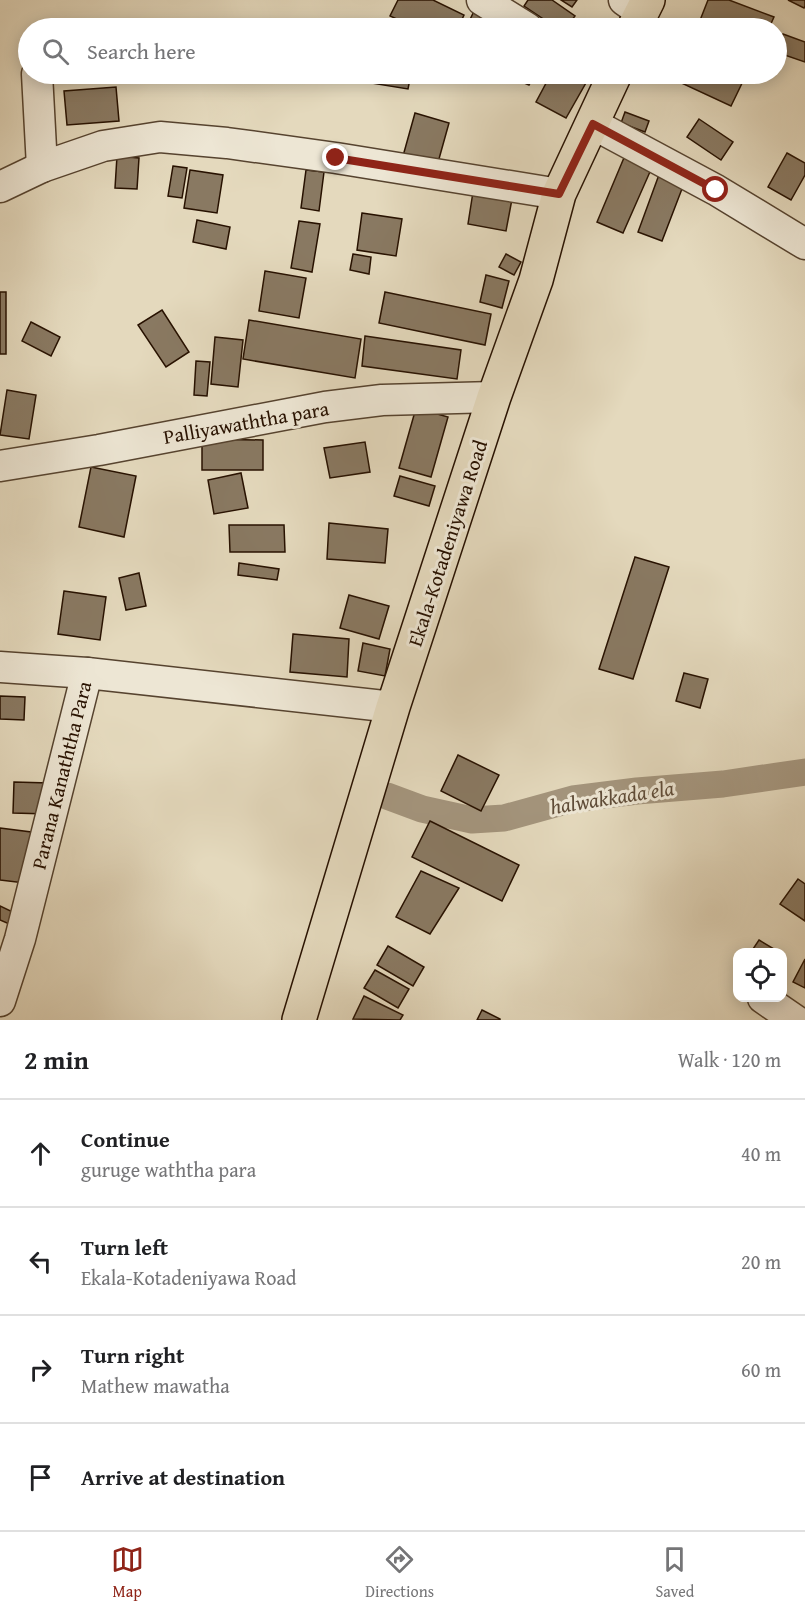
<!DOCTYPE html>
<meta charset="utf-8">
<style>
body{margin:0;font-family:"Gentium Book Plus",serif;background:#f2f2f2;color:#202124}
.controls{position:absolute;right:18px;bottom:18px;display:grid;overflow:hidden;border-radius:12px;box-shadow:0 3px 15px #0003}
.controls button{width:54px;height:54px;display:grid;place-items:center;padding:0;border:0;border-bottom:2px solid #e0e0e0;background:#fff;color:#202124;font:30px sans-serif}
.stop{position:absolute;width:18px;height:18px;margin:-14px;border:4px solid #8f2418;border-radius:50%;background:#fff}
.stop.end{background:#8f2418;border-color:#fff;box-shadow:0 2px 6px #0008}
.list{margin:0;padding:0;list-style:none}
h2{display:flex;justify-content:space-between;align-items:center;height:78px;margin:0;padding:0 24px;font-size:26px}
h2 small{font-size:20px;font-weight:400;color:#757577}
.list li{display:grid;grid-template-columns:39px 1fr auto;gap:18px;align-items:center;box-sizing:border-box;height:108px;padding:0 24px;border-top:2px solid #e0e0e0}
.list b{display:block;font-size:22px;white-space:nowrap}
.list p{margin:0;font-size:20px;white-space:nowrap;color:#757577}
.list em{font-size:20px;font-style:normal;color:#757577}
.icon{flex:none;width:33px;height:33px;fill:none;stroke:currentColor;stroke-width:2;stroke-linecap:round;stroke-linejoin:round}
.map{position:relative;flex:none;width:805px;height:1020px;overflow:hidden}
.search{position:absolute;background:#fff;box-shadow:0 3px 15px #0003;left:18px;right:18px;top:18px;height:66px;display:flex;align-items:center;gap:15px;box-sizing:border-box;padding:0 21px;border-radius:33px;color:#757577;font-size:22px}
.sheet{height:510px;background:#fff}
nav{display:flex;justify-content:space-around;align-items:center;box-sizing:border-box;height:84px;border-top:2px solid #e0e0e0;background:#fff;font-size:16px;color:#757577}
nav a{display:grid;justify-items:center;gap:3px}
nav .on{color:#8f2418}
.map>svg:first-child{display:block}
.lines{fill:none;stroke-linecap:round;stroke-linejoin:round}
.canal{stroke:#a4957d;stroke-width:27}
.building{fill:#897962;stroke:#271100;stroke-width:1.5}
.minor-casing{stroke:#56432f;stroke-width:33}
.primary-casing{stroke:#271100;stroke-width:36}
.minor{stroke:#ede6d4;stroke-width:30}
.primary{stroke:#e4d9bd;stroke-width:33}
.route{stroke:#8f2418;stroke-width:8}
.labels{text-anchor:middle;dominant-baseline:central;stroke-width:6;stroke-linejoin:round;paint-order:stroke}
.street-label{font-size:20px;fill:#271100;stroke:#ede6d4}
.water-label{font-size:21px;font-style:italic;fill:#5f4c38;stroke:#ede6d4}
</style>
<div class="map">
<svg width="805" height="1020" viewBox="0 0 805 1020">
<rect width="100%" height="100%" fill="#e4d9bd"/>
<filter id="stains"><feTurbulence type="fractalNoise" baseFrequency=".00333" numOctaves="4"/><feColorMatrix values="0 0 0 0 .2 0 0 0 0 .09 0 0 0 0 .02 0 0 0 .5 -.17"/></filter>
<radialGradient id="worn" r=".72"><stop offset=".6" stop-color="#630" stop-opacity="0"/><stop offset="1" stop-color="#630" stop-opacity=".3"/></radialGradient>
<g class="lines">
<path class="canal" d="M387,796L422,809L472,820L504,818L573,799L637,791L723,784L805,772"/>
</g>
<g class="building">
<path d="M398,0H433L464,15L458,28H416L390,16Z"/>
<path d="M528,0H552L575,16L566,28H557L524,6Z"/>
<path d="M561,0H577L572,7Z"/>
<path d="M708,0H729L774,17L769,28H697Z"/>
<path d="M788,0H805V6L804,8Z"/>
<path d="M475,9L504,28H466Z"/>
<path d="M116,24L118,28H101Z"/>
<path d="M783,34L805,42V62L776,52Z"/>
<path d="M341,74H411L408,89L340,78Z"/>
<path d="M503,74H535L529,85Z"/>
<path d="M551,74H591L566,118L536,102Z"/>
<path d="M681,74H743L746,75L731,106L677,81Z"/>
<path d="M116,87L119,121L67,125L64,91Z"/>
<path d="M625,112L649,121L645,132L621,123Z"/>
<path d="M415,113L449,123L437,166L403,156Z"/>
<path d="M699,119L733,142L721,160L687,137Z"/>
<path d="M626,153L653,165L623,233L597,222Z"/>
<path d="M787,153L805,163V175L791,200L768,187Z"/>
<path d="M117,156L139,158L137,189L115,188Z"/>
<path d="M173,166L187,168L182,198L168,196Z"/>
<path d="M190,170L223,175L217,213L184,208Z"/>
<path d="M306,170L324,172L319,211L301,208Z"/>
<path d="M660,172L685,181L662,241L638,232Z"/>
<path d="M473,192L512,199L506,231L468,224Z"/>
<path d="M362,213L402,219L396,256L357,250Z"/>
<path d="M197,220L230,227L226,249L193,242Z"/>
<path d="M299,221L320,224L312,272L291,268Z"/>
<path d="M353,254L371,257L369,274L350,270Z"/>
<path d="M506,254L521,262L514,275L499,267Z"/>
<path d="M265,271L306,278L299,318L259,311Z"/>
<path d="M486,275L509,281L502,308L480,302Z"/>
<rect x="0" y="292" width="6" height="62"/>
<path d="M385,292L491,314L485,345L379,323Z"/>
<path d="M162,310L189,352L166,367L138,325Z"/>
<path d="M249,320L361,339L355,378L243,359Z"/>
<path d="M31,322L60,337L51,356L22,341Z"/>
<path d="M365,336L461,350L457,379L362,366Z"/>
<path d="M215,337L243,340L238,387L211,384Z"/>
<path d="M196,361L210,362L207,396L194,395Z"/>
<path d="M7,390L36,395L29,439L0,435Z"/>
<path d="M416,408L448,417L431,477L399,468Z"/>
<path d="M202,439L263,440V470H202Z"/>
<path d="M365,442L370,472L330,478L324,448Z"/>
<path d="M91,467L136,476L124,537L79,527Z"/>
<path d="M241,473L248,508L214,514L208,480Z"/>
<path d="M400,476L435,486L429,506L394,496Z"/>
<path d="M329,523L388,529L385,563L327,559Z"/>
<path d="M229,525H284L285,552H230Z"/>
<path d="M635,557L669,567L633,679L599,669Z"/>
<path d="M239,563L279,569L277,580L238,575Z"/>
<path d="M139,573L146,606L126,610L119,578Z"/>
<path d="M64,591L106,597L100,640L58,634Z"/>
<path d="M349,595L389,606L379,639L340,628Z"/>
<path d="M293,634L349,639L347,677L290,672Z"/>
<path d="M363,643L390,649L385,676L358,671Z"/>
<path d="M684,673L708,679L700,708L676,701Z"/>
<path d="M0,696L25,697L24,720L0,719Z"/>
<path d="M458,755L499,775L481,811L441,791Z"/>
<path d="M14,782L49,783L48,814L13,813Z"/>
<path d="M430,821L519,865L502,901L412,857Z"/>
<path d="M0,828L39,833L33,884L0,880Z"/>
<path d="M421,871L459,888L430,934L396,917Z"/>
<path d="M798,879L805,884V921L780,904Z"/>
<path d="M0,906L19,915L14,926L0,920Z"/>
<path d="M759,940L779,952H751Z"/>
<path d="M388,946L424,967L413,986L377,965Z"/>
<path d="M805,959V988L793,982Z"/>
<path d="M375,970L409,989L398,1008L364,988Z"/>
<path d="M364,996L403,1015L400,1020L353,1019Z"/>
<path d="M482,1010L500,1019V1020H477Z"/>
</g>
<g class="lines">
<defs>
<g id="minor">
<path d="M482,0L527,28"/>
<path d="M624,0L641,12"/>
<path d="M37,74L42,167"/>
<path d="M593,124L716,190L805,244"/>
<path d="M0,187L42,167L103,146L160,137L227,143L336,158L559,194"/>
<path d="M0,466L99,450L325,407L382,400L494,397"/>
<path d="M0,667L87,673"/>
<path d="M763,998L795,1020"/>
<path d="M0,1001L20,939L87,673L393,707"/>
</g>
<g id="primary">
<path d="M634,28L648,0"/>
<path d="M299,1020L393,707L494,397L536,280L559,194L615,74"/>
</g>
</defs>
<use href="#minor" class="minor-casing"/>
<use href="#primary" class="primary-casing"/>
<use href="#minor" class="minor"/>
<use href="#primary" class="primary"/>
</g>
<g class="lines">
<path class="route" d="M336,158L559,194L593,124L716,190"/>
</g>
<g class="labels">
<g class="street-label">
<text transform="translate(246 422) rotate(-10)">Palliyawaththa para</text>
<text transform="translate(447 543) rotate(-72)">Ekala-Kotadeniyawa Road</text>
<text transform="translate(61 775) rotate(-76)">Parana Kanaththa Para</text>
</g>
<g class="water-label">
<text transform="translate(612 797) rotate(-9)">halwakkada ela</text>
</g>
</g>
<rect width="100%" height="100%" filter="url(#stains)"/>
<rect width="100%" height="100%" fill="url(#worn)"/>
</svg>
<div class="controls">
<button><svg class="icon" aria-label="locate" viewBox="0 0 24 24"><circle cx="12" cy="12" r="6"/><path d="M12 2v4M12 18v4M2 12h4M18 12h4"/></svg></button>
</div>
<div class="stop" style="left:716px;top:190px"></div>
<div class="stop end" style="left:336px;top:158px"></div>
<div class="search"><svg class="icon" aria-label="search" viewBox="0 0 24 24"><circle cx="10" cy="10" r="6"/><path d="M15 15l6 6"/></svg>Search here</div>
</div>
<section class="sheet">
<h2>2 min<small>Walk · 120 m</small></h2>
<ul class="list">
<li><svg class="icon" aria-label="ahead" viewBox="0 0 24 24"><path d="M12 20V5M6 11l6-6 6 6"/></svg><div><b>Continue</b><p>guruge waththa para</p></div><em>40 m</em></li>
<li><svg class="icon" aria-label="left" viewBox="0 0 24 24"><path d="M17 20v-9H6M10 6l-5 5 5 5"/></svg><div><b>Turn left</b><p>Ekala-Kotadeniyawa Road</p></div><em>20 m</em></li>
<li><svg class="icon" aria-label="right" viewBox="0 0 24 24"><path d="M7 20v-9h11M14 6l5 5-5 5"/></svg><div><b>Turn right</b><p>Mathew mawatha</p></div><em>60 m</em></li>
<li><svg class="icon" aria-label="arrive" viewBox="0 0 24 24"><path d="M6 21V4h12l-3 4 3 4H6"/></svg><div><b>Arrive at destination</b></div></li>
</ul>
</section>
<nav>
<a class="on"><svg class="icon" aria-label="map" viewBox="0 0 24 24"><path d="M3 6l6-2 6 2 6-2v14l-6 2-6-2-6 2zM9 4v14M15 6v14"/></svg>Map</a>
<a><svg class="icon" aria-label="directions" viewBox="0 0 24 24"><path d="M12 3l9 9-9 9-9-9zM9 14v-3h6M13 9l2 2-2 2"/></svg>Directions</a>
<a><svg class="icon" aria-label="saved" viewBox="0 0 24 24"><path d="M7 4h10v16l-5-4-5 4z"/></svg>Saved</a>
</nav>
